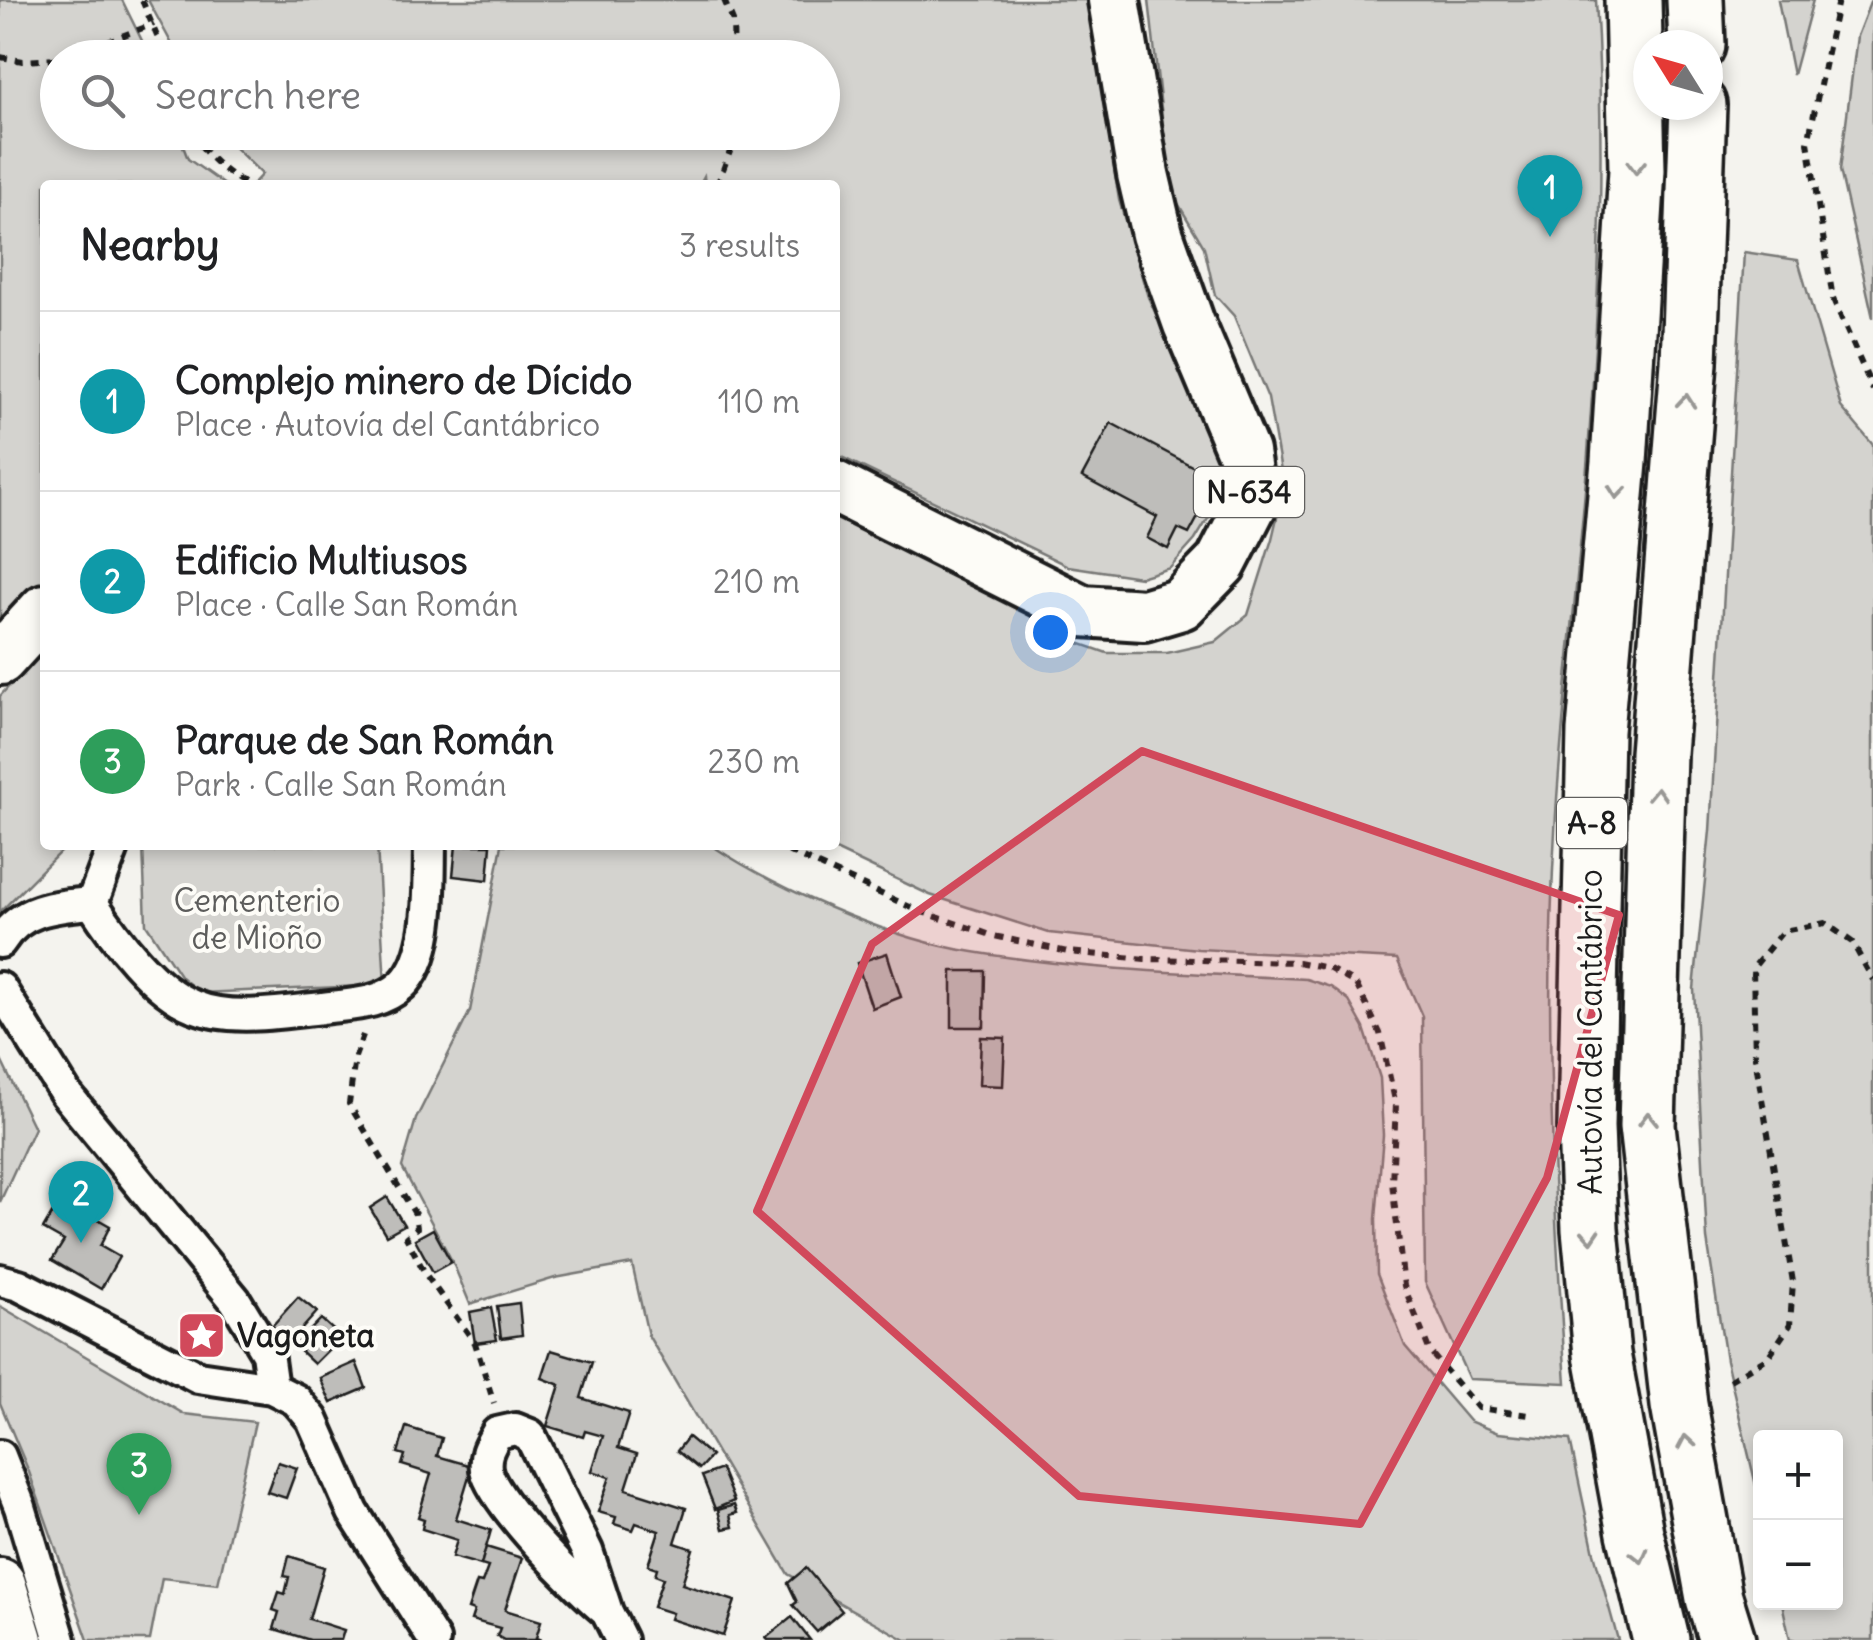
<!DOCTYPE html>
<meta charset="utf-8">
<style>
body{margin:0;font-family:Delius,sans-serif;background:#f6f6f6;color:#202124}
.controls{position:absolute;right:30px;bottom:30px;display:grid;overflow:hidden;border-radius:10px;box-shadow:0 5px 15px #0003}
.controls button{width:90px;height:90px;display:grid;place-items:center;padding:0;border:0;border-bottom:2px solid #e0e0e0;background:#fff;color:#202124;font:50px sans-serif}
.compass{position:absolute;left:1633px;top:30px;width:90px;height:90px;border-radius:50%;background:#fff;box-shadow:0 5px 15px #0003;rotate:307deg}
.you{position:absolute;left:1050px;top:632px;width:35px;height:35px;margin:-25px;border:8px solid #fff;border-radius:50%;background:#1a73e8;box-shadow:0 0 0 15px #1a73e833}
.badge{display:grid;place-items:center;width:65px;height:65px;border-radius:50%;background:#d1495b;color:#fff;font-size:32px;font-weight:700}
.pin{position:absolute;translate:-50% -82px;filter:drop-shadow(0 2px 5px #0008)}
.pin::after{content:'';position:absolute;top:52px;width:35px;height:30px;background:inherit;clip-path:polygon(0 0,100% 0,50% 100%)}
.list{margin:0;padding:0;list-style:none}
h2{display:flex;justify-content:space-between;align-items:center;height:130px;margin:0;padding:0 40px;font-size:42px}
h2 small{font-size:32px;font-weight:400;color:#757577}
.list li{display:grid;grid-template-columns:65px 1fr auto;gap:30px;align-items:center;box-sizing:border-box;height:180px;padding:0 40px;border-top:2px solid #e0e0e0}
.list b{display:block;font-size:38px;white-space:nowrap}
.list p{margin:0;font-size:32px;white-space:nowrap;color:#757577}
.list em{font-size:32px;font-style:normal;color:#757577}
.icon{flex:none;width:55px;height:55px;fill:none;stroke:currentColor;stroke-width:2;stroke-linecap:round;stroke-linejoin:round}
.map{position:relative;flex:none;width:1873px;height:1640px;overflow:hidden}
.search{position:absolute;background:#fff;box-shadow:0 5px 15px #0003;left:40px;top:40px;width:800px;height:110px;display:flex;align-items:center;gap:25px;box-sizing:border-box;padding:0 35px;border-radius:55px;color:#757577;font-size:38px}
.panel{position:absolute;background:#fff;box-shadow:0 5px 15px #0003;left:40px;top:180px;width:800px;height:670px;border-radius:10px}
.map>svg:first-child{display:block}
.green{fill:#d4d3cf;stroke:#787876;stroke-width:2.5}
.building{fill:#bebdba;stroke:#1c1c1c;stroke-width:2.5}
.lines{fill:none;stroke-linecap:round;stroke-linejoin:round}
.minor-casing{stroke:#1c1c1c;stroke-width:38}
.trunk-casing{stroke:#1c1c1c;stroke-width:58}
.motorway-casing{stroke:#1c1c1c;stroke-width:62}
.path{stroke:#1c1c1c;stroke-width:6;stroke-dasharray:8 8;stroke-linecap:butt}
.minor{stroke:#fdfcf7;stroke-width:30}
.trunk{stroke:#fdfcf7;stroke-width:50}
.motorway{stroke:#fdfcf7;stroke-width:55}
.oneway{stroke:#989794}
.marked{fill:#d1495b;fill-opacity:0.2;stroke:#d1495b;stroke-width:8;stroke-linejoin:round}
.labels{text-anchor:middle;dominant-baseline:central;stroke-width:8;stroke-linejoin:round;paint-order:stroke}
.shield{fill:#fdfcf7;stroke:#605f5e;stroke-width:2.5}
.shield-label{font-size:30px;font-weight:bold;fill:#1c1c1c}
.park-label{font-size:32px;fill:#5c5c5b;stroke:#fdfcf7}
.street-label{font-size:32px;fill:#1c1c1c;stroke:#fdfcf7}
.poi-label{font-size:32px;font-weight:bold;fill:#1c1c1c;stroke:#fdfcf7;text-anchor:start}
</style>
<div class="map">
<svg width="1873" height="1640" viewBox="0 0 1873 1640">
<rect width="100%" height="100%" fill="#f4f3ee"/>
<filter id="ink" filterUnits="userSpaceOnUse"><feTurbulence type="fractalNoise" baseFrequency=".01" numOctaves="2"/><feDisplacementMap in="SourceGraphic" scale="20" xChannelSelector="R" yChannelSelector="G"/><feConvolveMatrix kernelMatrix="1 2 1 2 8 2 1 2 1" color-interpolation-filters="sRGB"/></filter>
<g filter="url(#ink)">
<g class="green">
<path d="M0,0H122L150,57L58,58V132L178,133L188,159L225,185H45V580L0,631Z"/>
<path d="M148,0H1088L1119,200L1148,297L1209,427L1219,465L1220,493L1214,509L1195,540L1170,568L1140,577L1068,566L835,454V185H705L704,176L699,185H252L262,174L220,133L822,132V58L179,57Z"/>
<path d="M1149,0H1596C1605,146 1600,293 1589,439C1580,570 1562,700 1555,831C1544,1016 1553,1199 1566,1383L1469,1379L1425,1282L1422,1016L1397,959L1198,949L1049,933L930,895L825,845H835V509L1007,599L1058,636L1107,653H1167L1215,642L1248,615L1272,539L1284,488L1268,398L1234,316L1215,295L1204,247L1170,190Z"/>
<path d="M1778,0H1813L1793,75Z"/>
<path d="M1871,0H1873V318L1840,170L1857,36Z"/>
<path d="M1744,252L1798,260L1841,407L1873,445V1640H1790L1782,1603L1836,1602V1438H1760V1502L1726,1360L1707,1239L1694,989L1710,831Z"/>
<path d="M45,647V845H67L0,912V696Z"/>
<path d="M143,845H377L385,985L200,993L181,977L146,924Z"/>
<path d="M502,845H711C776,888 880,934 956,949C1071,970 1190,973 1306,979L1331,987L1349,1001L1364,1028L1380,1078L1383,1135L1376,1219L1377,1274L1405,1346L1469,1421L1498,1433L1570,1440L1594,1553L1618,1640H906L788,1574L648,1335L632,1264L555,1278L470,1304L453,1263L402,1167L416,1119L470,1011Z"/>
<path d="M0,1058L34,1128L0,1202Z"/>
<path d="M0,1306L184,1414L255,1422L218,1584L162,1578L150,1640H88L29,1472L0,1403Z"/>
</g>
<g class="building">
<path d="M1111,423L1218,480L1189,534L1178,529L1168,549L1147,538L1157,517L1082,477Z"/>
<path d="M456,845H491L488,880L453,876Z"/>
<path d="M887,953L901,997L872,1008L857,963Z"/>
<path d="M952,971H985L984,1027H952Z"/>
<path d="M981,1037L1005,1038L1003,1086L979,1085Z"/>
<path d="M387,1197L404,1225L386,1235L370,1208Z"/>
<path d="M61,1198L110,1226L100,1246L119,1257L101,1289L52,1260L64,1241L43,1229Z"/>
<path d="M433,1229L451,1262L433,1272L415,1239Z"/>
<path d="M298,1297L317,1312L291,1341L272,1326Z"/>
<path d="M519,1303L522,1335L501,1338L497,1306Z"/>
<path d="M491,1308L497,1340L475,1343L470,1312Z"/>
<path d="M321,1319L341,1337L314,1364L295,1346Z"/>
<path d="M551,1350L592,1362L581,1398L629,1413L618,1448L637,1454L626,1489L686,1508L675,1543L693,1549L682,1584L735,1601L723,1636L670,1619L672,1613L653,1607L663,1578L655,1575L657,1568L648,1565L659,1531L636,1523L633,1530L614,1524L616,1517L598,1512L610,1477L592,1471L603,1436L585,1431L583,1437L547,1426L560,1385L542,1378Z"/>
<path d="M356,1362L366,1388L331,1403L320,1378Z"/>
<path d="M406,1427L442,1438L437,1456L472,1466L456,1519L491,1530L481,1565L452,1557L457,1540L422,1529L424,1519L418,1517L431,1474L402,1465L405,1455L398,1453Z"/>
<path d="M688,1437L711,1456L699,1469L677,1451Z"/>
<path d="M278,1462L297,1468L286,1498L267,1492Z"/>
<path d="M721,1469L734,1501L715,1509L702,1476Z"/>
<path d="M734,1505L737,1513L730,1515L733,1527L723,1529L718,1510Z"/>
<path d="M486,1547L522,1558L505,1610L541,1621L536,1638L541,1640H504L497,1636L500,1628L471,1620L474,1611L468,1609L477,1582L482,1583L488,1567L481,1565Z"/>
<path d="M289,1556L324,1567L309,1619L344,1630L341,1640H310L274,1629L279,1612L273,1610L279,1592L285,1594L289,1577L284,1576Z"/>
<path d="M806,1568L842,1611L817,1632L793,1605L797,1602L788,1583Z"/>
<path d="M792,1617L810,1640H768L766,1638Z"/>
</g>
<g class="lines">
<defs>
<g id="minor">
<path d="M114,845L92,903C114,937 154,991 193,1006C231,1022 282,1012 322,1008C350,1004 380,1005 402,985C433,956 429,884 430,845"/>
<path d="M0,942C21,908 56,906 92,903"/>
<path d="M0,988L66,1094L235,1300L267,1353L272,1388"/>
<path d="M0,1280L19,1285L198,1377L272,1388L296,1400L312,1419L353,1512L434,1640"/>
<path d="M0,1456L20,1507L60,1640"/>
<path d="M607,1612C579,1589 492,1502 486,1469C484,1454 490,1446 497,1433L515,1429L530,1435L587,1551L607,1612L621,1640"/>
</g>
<g id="trunk">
<path d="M835,487L1082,611L1144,615L1181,604L1221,563L1251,505L1243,452L1189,324L1157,234L1143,174L1114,0"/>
<path d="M0,659L45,610"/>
<path d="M0,1584L17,1640"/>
</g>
<g id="motorway">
<path d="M1633,0L1637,170L1619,462L1595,731L1586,1127L1590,1229L1602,1354L1635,1533L1661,1640"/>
<path d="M1695,0L1697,45"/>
<path d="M1698,105L1689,363L1658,753L1647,1126L1679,1405L1714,1598L1727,1640"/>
</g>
</defs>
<use href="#minor" class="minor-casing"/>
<use href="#trunk" class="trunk-casing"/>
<use href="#motorway" class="motorway-casing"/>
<g class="path">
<path d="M142,0L166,58"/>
<path d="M724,0L733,21L734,58"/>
<path d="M1838,0L1808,142L1833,299L1873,390"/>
<path d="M0,57L23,61L58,59"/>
<path d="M62,58L154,24"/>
<path d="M194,132C203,156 227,173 247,185"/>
<path d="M717,185L731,149L732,132"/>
<path d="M774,845L919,911L994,936L1068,952L1145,959L1298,962L1328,968L1356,984L1380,1033L1396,1105L1392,1182L1404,1286L1430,1352L1478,1408L1529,1415"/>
<path d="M363,1035L355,1057L349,1104L415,1214L417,1228L406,1237L426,1275L475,1343L494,1403"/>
<path d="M1730,1380L1768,1357L1790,1325L1793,1282L1755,1057L1753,968L1783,931L1825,923L1852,942L1873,980"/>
</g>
<use href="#minor" class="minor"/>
<use href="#trunk" class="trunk"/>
<use href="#motorway" class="motorway"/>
</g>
<defs><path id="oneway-chevron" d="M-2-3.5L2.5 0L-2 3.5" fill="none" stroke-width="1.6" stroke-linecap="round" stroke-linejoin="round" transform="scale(2.5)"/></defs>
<g class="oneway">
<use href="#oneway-chevron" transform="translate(1636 167) rotate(91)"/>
<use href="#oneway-chevron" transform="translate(1686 401) rotate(-85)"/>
<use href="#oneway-chevron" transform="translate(1617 492) rotate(95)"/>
<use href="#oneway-chevron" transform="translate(1657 794) rotate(-88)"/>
<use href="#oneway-chevron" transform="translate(1648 1119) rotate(-91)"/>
<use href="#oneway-chevron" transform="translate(1591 1236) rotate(86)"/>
<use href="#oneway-chevron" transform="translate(1686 1442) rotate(-100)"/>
<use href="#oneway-chevron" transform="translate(1640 1556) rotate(76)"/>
</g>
</g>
<path class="marked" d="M1142,751L1619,915L1547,1178L1360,1524L1079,1496L757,1211L872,944Z"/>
<defs>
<symbol id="sight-square" viewBox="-11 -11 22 22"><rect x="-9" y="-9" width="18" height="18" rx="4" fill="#d1495b" stroke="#fdfcf7"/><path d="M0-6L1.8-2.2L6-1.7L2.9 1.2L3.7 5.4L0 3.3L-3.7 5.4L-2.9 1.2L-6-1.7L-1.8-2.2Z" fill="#fff"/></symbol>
</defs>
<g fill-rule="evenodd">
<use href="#sight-square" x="174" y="1308" width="55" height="55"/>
</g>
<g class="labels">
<g class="shield">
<rect x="1194" y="467" width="110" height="50" rx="8"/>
<rect x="1557" y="798" width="70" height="50" rx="8"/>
</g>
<g class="shield-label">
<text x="1249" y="492">N-634</text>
<text x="1592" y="823">A-8</text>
</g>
<g class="park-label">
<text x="257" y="900">Cementerio<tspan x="257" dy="37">de Mioño</tspan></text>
</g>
<g class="street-label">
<text transform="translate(1590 1032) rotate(-90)">Autovía del Cantábrico</text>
</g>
<g class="poi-label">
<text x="237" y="1335">Vagoneta</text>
</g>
</g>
</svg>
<div class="controls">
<button>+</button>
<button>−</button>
</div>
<svg class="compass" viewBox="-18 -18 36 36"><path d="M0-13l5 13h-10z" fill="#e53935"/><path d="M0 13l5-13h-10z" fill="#757577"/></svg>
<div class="you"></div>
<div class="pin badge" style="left:1550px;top:237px;background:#0f9aa8">1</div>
<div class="pin badge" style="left:81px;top:1243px;background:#0f9aa8">2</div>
<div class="pin badge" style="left:139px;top:1515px;background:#2e9e5b">3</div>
<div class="search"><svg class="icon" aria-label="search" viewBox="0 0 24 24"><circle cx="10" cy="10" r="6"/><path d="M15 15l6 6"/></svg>Search here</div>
<section class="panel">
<h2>Nearby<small>3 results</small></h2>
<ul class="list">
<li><span class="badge" style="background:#0f9aa8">1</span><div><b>Complejo minero de Dícido</b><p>Place · Autovía del Cantábrico</p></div><em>110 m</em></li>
<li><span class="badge" style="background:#0f9aa8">2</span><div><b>Edificio Multiusos</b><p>Place · Calle San Román</p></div><em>210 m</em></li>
<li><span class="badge" style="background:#2e9e5b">3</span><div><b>Parque de San Román</b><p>Park · Calle San Román</p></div><em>230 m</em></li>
</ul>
</section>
</div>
